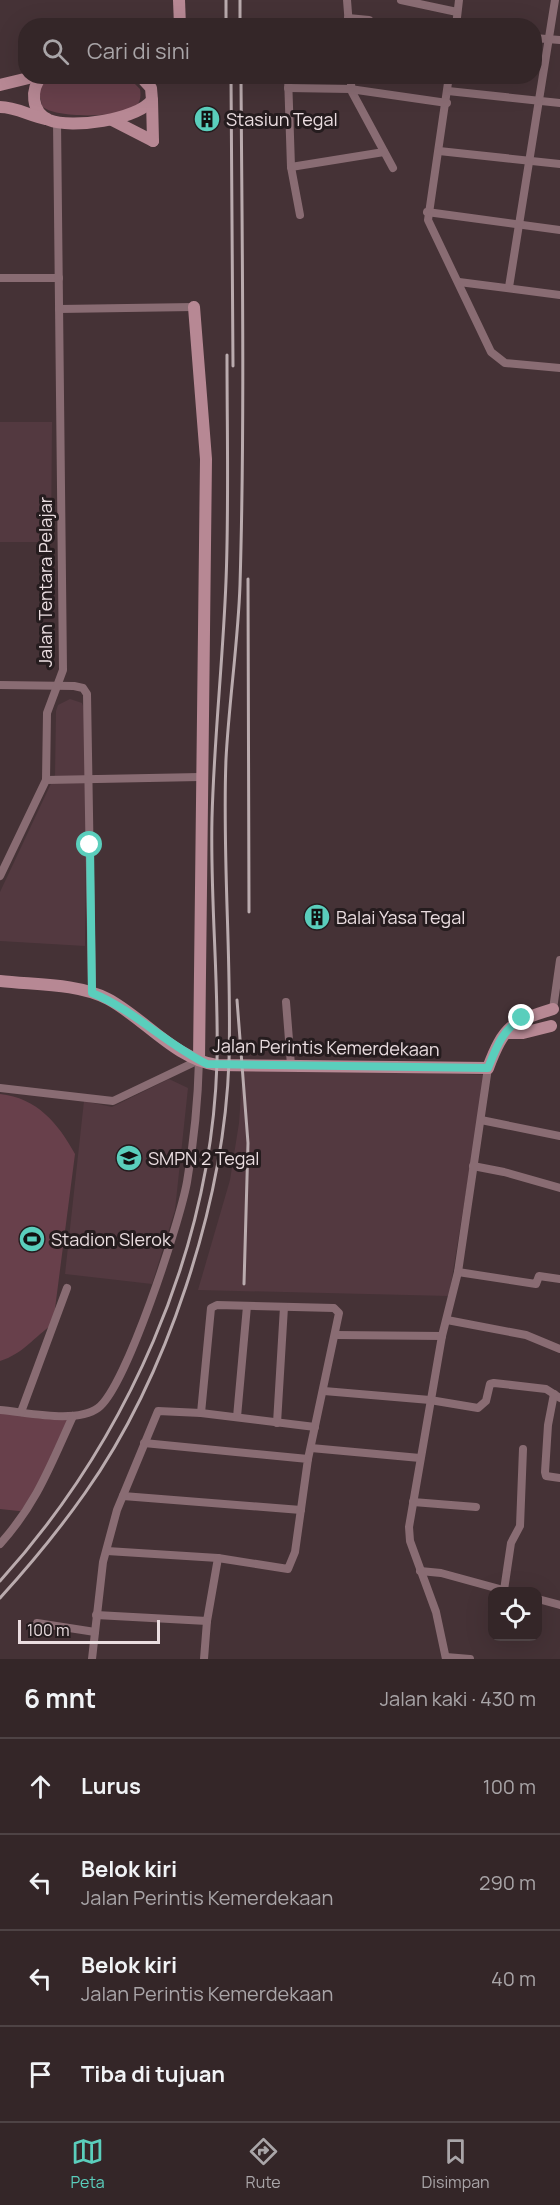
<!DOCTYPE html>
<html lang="id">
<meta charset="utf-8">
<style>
body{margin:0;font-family:Manrope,sans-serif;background:#3c2e30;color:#f1f3f6}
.controls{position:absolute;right:18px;bottom:18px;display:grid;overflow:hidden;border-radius:12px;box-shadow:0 6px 24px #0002}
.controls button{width:54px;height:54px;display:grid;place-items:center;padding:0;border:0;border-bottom:2px solid #4e4345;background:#342628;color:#f1f3f6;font:30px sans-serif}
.scale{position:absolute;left:18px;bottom:15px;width:142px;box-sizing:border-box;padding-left:6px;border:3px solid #eadde0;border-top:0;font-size:16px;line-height:21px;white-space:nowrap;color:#eadde0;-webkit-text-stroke:4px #251c1e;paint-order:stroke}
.stop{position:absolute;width:18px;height:18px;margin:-14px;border:4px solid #5acebc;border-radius:50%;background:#fff}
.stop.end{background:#5acebc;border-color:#fff;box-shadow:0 2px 6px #0008}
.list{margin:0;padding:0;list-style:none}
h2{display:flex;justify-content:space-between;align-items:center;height:78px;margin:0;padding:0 24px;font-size:26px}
h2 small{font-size:20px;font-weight:400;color:#a9a5a8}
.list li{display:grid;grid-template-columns:39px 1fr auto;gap:18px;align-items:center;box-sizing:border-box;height:96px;padding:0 24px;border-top:2px solid #4e4345}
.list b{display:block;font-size:22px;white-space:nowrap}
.list p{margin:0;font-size:20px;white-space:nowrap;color:#a9a5a8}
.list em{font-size:20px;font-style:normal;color:#a9a5a8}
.icon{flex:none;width:33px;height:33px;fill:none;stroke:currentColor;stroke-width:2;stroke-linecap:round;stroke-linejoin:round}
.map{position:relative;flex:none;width:560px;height:1659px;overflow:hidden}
.search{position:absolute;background:#342628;box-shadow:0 6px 24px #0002;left:18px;right:18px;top:18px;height:66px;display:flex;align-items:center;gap:15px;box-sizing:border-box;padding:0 21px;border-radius:24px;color:#a9a5a8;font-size:22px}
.sheet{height:462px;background:#342628}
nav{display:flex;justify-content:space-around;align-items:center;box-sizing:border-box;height:84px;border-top:2px solid #4e4345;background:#342628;font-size:16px;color:#a9a5a8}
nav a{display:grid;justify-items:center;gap:3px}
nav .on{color:#5acebc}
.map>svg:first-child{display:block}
.built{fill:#533940}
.green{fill:#68404b}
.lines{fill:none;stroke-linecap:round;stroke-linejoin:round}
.street{stroke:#896c73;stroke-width:8}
.secondary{stroke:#b78894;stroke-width:12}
.rail{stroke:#baabae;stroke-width:3}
.route{stroke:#5acebc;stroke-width:8}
.labels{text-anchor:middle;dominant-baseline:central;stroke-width:6;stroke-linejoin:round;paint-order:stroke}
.poi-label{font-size:18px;fill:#eadde0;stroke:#251c1e;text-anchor:start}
.street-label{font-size:18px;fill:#eadde0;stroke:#251c1e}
</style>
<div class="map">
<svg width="560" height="1659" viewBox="0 0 560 1659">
<rect width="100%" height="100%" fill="#453236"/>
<g class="built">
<path d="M0,422H52L51,542H0Z"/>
<path d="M70,699L82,703L87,718L85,946L0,941V892L55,775L56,711L58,705Z"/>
<path d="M243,1066L485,1075L449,1296L198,1290L230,1180L239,1123Z"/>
<path d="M169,1079L188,1088L175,1210L152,1284L65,1274L84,1101L112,1107Z"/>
</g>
<g class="green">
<path d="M59,76L128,77L140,89C141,94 141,102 136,106C123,118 54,119 42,106L39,90L46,80Z"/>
<path d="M0,1094C37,1098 58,1123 75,1154L53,1324C34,1337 23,1354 0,1361Z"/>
<path d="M0,1410L73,1416L28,1512L0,1509Z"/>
</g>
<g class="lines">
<g class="street">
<path d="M347,0L349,26"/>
<path d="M401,0L457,12"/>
<path d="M348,18L369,20"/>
<path d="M456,26L459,0"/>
<path d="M534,38L560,40"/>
<path d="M288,76L291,167L300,215"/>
<path d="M350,76L352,92L393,168"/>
<path d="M449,76L428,220L491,352L505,363L560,368"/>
<path d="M288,88L350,89L447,103"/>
<path d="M448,91L560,103"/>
<path d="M439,151L560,164"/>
<path d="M291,167L384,152"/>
<path d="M427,212L560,230"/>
<path d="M0,278H59"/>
<path d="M459,282L560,295"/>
<path d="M509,287L555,0"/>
<path d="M59,309L194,307"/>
<path d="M0,685L74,686L83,688L87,694L92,993"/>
<path d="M46,780L200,777"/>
<path d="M0,876L46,780L47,713L63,670L57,121"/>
<path d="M286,1002L291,1065"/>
<path d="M553,1009L560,960"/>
<path d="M0,1088L113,1101L199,1060"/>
<path d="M481,1120L560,1136"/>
<path d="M473,1166L504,1172L560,1188"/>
<path d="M458,1272L536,1284L539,1276L560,1279"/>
<path d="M447,1320L526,1335L560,1349"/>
<path d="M336,1335L442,1336"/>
<path d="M324,1391L430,1400L478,1408L486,1401L490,1384L494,1383L546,1389L560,1398"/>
<path d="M554,1394L548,1425L545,1472L546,1476L560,1478"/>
<path d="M0,1410C26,1412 76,1424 98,1408C126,1388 180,1221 187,1182C194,1141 198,1101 199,1060"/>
<path d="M21,1412L67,1288"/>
<path d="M201,1413L211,1308L217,1305L334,1308L339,1313L308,1459"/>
<path d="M237,1417L247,1306"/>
<path d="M277,1423L284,1307"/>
<path d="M311,1448L420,1458"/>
<path d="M123,1496L301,1510"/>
<path d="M413,1502L476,1507"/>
<path d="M0,1544C37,1503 50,1466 73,1416"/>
<path d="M107,1551L218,1558L288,1569L295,1552L308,1459L144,1443"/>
<path d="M420,1571L441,1573L510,1592"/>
<path d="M504,1590L511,1543L520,1526L523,1449"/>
<path d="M538,1599L560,1605"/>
<path d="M96,1615L207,1621L218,1558"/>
<path d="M37,1623L95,1632"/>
<path d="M446,1657L470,1659"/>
<path d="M92,1659L103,1562L117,1510L158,1411L201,1413L315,1427"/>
<path d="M204,1659L207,1621"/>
<path d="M446,1659L436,1612L410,1541L409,1527L442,1336L458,1272L488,1068"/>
</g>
<g class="secondary">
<path d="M179,0L180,26"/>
<path d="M42,76C30,89 31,112 49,120C71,129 137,120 152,100L151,88L140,76"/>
<path d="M0,85L37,76"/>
<path d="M152,100L153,141"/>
<path d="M0,107C16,107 30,116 46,119"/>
<path d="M112,120L153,141"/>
<path d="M194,307L206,459L199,1060"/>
<path d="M0,981C34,985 77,983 108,999C144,1018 176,1060 217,1065L488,1068C504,1026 511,1022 553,1009"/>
<path d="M506,1033H523L551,1026"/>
</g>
<g class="rail">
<path d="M226,0V26"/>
<path d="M240,0V26"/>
<path d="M231,76L233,366"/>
<path d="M248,579L249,912"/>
<path d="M237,1000L248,1143L244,1284"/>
<path d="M0,1581C126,1442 211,1252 217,1063C219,981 210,900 212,818C214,739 223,660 226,581C229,506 227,431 227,355"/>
<path d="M0,1598C30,1565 59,1530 85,1493C167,1377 224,1203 229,1061C232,960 222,860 226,759C229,701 238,643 240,585C245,416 242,246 241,76"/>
</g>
</g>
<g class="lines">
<path class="route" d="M90,845L92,993C134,1010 166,1044 207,1064L488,1068C496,1048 503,1029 522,1018"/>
</g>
<defs>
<symbol id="building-disc" viewBox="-11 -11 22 22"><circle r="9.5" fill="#5acebc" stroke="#251c1e"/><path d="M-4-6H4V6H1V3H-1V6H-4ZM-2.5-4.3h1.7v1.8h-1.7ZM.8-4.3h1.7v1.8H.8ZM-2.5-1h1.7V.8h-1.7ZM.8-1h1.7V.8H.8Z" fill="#111"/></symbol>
<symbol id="school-disc" viewBox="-11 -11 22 22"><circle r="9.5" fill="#5acebc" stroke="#251c1e"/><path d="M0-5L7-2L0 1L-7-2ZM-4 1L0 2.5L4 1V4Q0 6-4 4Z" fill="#111"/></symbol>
<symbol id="stadium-disc" viewBox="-11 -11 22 22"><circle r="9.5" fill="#5acebc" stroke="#251c1e"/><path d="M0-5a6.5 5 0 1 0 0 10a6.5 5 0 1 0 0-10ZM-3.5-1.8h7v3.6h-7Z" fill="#111"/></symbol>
</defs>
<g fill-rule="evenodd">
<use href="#building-disc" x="192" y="104" width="30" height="30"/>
<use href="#building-disc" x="302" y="902" width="30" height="30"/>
<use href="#school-disc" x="114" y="1143" width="30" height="30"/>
<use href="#stadium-disc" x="17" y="1224" width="30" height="30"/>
</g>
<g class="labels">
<g class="poi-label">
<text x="226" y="119">Stasiun Tegal</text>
<text x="336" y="917">Balai Yasa Tegal</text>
<text x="148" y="1158">SMPN 2 Tegal</text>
<text x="51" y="1239">Stadion Slerok</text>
</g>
<g class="street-label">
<text transform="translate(45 582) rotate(-90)">Jalan Tentara Pelajar</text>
<text transform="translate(326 1047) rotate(1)">Jalan Perintis Kemerdekaan</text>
</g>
</g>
</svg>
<div class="controls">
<button><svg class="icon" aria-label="locate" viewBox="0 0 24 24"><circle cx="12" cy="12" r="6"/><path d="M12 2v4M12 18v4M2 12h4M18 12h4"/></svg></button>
</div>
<div class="scale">100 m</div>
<div class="stop" style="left:90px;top:845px"></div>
<div class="stop end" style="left:522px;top:1018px"></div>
<div class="search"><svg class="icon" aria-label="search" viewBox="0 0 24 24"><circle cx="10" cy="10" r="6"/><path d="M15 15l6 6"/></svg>Cari di sini</div>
</div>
<section class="sheet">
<h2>6 mnt<small>Jalan kaki · 430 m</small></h2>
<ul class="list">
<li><svg class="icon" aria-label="ahead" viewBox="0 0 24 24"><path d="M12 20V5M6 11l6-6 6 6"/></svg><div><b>Lurus</b></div><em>100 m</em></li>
<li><svg class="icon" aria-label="left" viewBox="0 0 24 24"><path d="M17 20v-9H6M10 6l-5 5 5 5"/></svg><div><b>Belok kiri</b><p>Jalan Perintis Kemerdekaan</p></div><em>290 m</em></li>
<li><svg class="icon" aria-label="left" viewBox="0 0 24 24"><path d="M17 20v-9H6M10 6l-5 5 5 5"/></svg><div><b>Belok kiri</b><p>Jalan Perintis Kemerdekaan</p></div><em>40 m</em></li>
<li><svg class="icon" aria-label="arrive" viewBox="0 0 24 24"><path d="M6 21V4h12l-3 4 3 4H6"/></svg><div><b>Tiba di tujuan</b></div></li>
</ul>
</section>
<nav>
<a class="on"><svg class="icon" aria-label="map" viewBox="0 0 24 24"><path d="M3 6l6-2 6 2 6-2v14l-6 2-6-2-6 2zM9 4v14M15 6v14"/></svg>Peta</a>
<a><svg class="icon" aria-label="directions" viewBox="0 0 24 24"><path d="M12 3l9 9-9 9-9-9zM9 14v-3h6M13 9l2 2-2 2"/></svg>Rute</a>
<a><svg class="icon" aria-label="saved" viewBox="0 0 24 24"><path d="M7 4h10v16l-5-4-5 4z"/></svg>Disimpan</a>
</nav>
